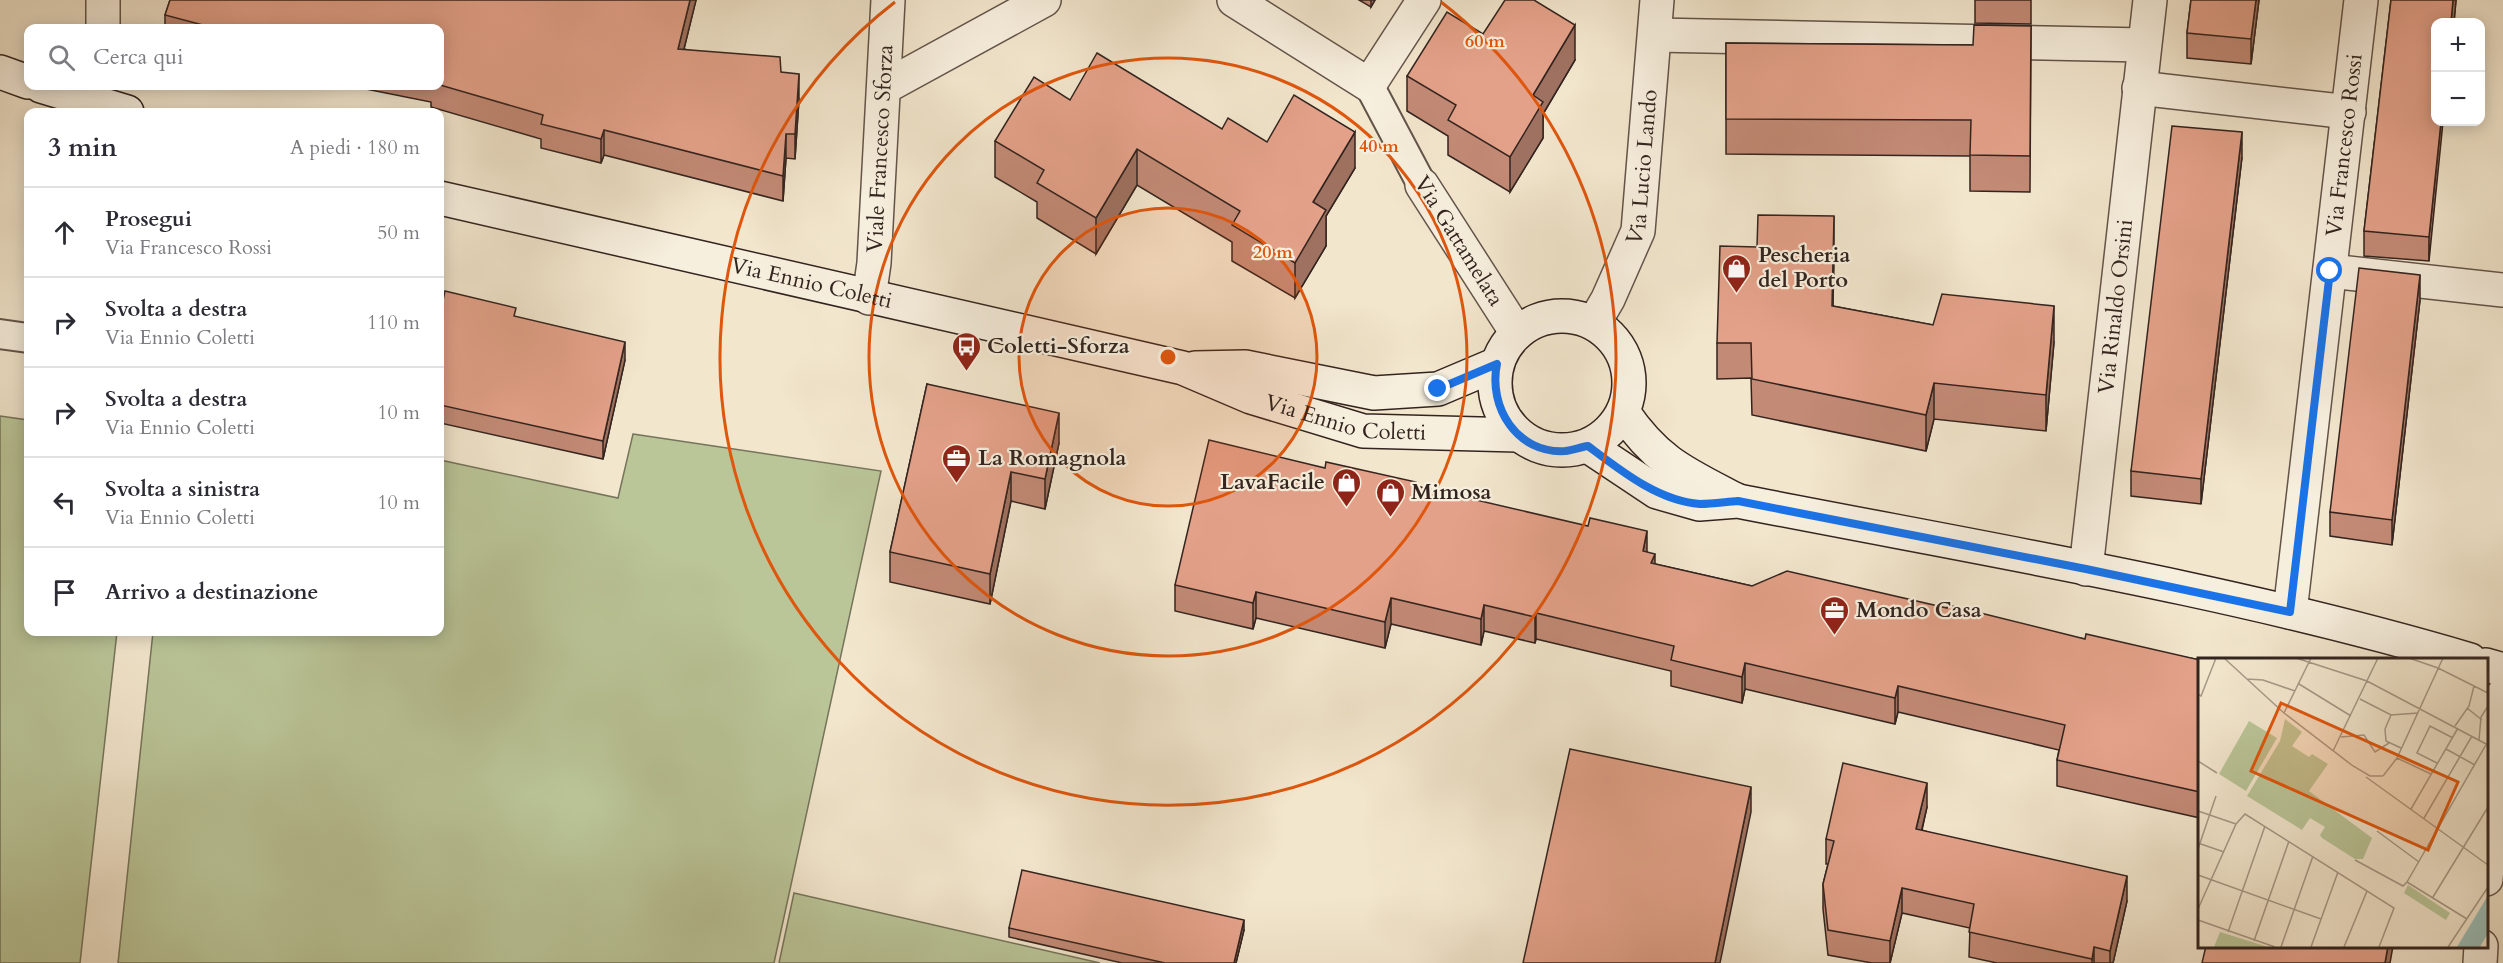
<!DOCTYPE html>
<html lang="it">
<meta charset="utf-8">
<style>
body{margin:0;font-family:Cardo,serif;background:#f2f2f3;color:#2b2b33}
.controls{position:absolute;right:18px;top:18px;display:grid;overflow:hidden;border-radius:12px;box-shadow:0 3px 15px #0003}
.controls button{width:54px;height:54px;display:grid;place-items:center;padding:0;border:0;border-bottom:2px solid #e1e1e2;background:#fff;color:#2b2b33;font:30px sans-serif}
.stop{position:absolute;width:18px;height:18px;margin:-14px;border:4px solid #1a73e8;border-radius:50%;background:#fff}
.stop.end{background:#1a73e8;border-color:#fff;box-shadow:0 2px 6px #0008}
.list{margin:0;padding:0;list-style:none}
h2{display:flex;justify-content:space-between;align-items:center;height:78px;margin:0;padding:0 24px;font-size:26px}
h2 small{font-size:20px;font-weight:400;color:#7c7c81}
.list li{display:grid;grid-template-columns:39px 1fr auto;gap:18px;align-items:center;box-sizing:border-box;height:90px;padding:0 24px;border-top:2px solid #e1e1e2}
.list b{display:block;font-size:22px;white-space:nowrap}
.list p{margin:0;font-size:20px;white-space:nowrap;color:#7c7c81}
.list em{font-size:20px;font-style:normal;color:#7c7c81}
.icon{flex:none;width:33px;height:33px;fill:none;stroke:currentColor;stroke-width:2;stroke-linecap:round;stroke-linejoin:round}
.map{position:relative;flex:none;width:2503px;height:963px;overflow:hidden}
.search{position:absolute;background:#fff;box-shadow:0 3px 15px #0003;left:24px;top:24px;width:420px;height:66px;display:flex;align-items:center;gap:15px;box-sizing:border-box;padding:0 21px;border-radius:12px;color:#7c7c81;font-size:22px}
.panel{position:absolute;background:#fff;box-shadow:0 3px 15px #0003;left:24px;top:108px;width:420px;height:528px;border-radius:12px}
.map>svg:first-child{display:block}
.green{fill:#bac598;stroke:#76745c;stroke-width:1.5}
.lines{fill:none;stroke-linecap:round;stroke-linejoin:round}
.lane-casing{stroke:#63544a;stroke-width:32}
.street-casing{stroke:#63544a;stroke-width:36}
.secondary-casing{stroke:#33241f;stroke-width:36}
.lane{stroke:#f7efde;stroke-width:28}
.street{stroke:#f7efde;stroke-width:33}
.secondary{stroke:#f7efde;stroke-width:33}
.wall{fill:#c38a76;stroke:#33241f;stroke-width:1.5}
.shaded-wall{fill:#9f7160;stroke:#33241f;stroke-width:1.5}
.building{fill:#e3a189;stroke:#33241f;stroke-width:1.5}
.route{stroke:#1a73e8;stroke-width:8}
.ring{fill:none;stroke:#df560d;stroke-width:3}
.labels{text-anchor:middle;dominant-baseline:central;stroke-width:4.5;stroke-linejoin:round;paint-order:stroke}
.street-label{font-size:22px;fill:#33241f;stroke:#f7efde}
.poi-label{font-size:22px;font-weight:bold;fill:#33241f;stroke:#f7efde;text-anchor:start}
.inset-road{fill:none;stroke:#a69887;stroke-width:1.5}
.view{fill:#df560d;fill-opacity:0.15;stroke:#df560d;stroke-width:3}
.inset-edge{fill:none;stroke:#33241f;stroke-width:3}
.centre{fill:#df560d;stroke:#f7efde;stroke-width:3}
.ring-label{font-size:18px;text-anchor:middle;font-weight:bold;fill:#df560d;stroke:#f7efde;stroke-width:4.5;stroke-linejoin:round;paint-order:stroke}
</style>
<div class="map">
<svg width="2503" height="963" viewBox="0 0 2503 963">
<rect width="100%" height="100%" fill="#f2e6cd"/>
<filter id="stains"><feTurbulence type="fractalNoise" baseFrequency=".00333" numOctaves="4"/><feColorMatrix values="0 0 0 0 .2 0 0 0 0 .09 0 0 0 0 .02 0 0 0 .5 -.17"/></filter>
<radialGradient id="worn" r=".72"><stop offset=".6" stop-color="#630" stop-opacity="0"/><stop offset="1" stop-color="#630" stop-opacity=".3"/></radialGradient>
<g class="green">
<path d="M0,416L28,420V632H117L80,963H0Z"/>
<path d="M633,434L881,471L774,963H118L153,632H440V460L618,498Z"/>
<path d="M794,893L1100,963H779Z"/>
</g>
<g class="lines">
<defs>
<g id="lane">
<path d="M1369,85L1422,185"/>
<path d="M0,334L28,338"/>
</g>
<g id="street">
<path d="M1234,0L1369,85L1424,0"/>
<path d="M103,28V0"/>
<path d="M1656,35L2144,45"/>
<path d="M885,87L1044,0"/>
<path d="M2139,88L2349,112"/>
<path d="M1422,185L1517,333"/>
<path d="M2330,271L2503,290"/>
<path id="s1" d="M869,298L874,263L888,0"/>
<path id="s2" d="M1594,323L1608,299L1638,231L1657,0"/>
<path id="s3" d="M2086,569L2150,0"/>
<path id="s4" d="M2290,612L2361,0"/>
<path d="M2486,879L2503,695"/>
<path d="M2480,963L2481,946"/>
</g>
<g id="secondary">
<path d="M0,72L28,82"/>
<path d="M41,86L127,112"/>
<path id="s5" d="M440,198L1183,368L1251,397L1363,431L1518,435"/>
<circle cx="1562" cy="383" r="67"/>
<path d="M1195,368L1245,367L1374,393L1438,389L1497,364"/>
<path d="M1623,412C1657,462 1684,473 1736,500"/>
<path d="M1588,446L1657,492L1699,504L1738,501C1982,549 2231,589 2470,660"/>
<path d="M2486,665L2503,670"/>
</g>
</defs>
<use href="#lane" class="lane-casing"/>
<use href="#street" class="street-casing"/>
<use href="#secondary" class="secondary-casing"/>
<use href="#lane" class="lane"/>
<use href="#street" class="street"/>
<use href="#secondary" class="secondary"/>
</g>
<g class="wall">
<path d="M170,0H696L684,49L781,72L799,99L795,159L786,158L783,201L604,155L601,163L541,148V139L431,107V102L351,86H440V28H165V15Z"/>
<path d="M1359,0H1375L1371,7Z"/>
<path d="M1975,0H2031V24L1975,23Z"/>
<path d="M2191,0H2259L2251,64L2187,58V33Z"/>
<path d="M2391,0H2456L2454,22H2436L2429,261L2364,256V231Z"/>
<path d="M2031,26L2030,192L1970,191V156L1726,154V43L1973,45Z"/>
<path d="M1483,34L1575,60L1543,114V138L1510,192L1448,155V136L1407,111V76Z"/>
<path d="M1070,100L1222,129L1355,168L1326,216V246L1295,298L1232,261V242L1137,185L1096,254L1037,218V202L995,177V141Z"/>
<path d="M2242,157L2201,504L2131,496V471Z"/>
<path d="M1834,252L1833,306L1933,325L2054,342L2046,431L1934,419L1926,451L1752,415L1751,378L1717,379V343Z"/>
<path d="M2420,300L2392,545L2330,536V512Z"/>
<path d="M440,314L516,317L625,360L603,459L440,423Z"/>
<path d="M927,384L1059,443L1045,509L1011,501L990,604L890,582V552Z"/>
<path d="M1325,468L1416,486L1647,552L1655,564L1752,586L2085,639L2200,660V818L2057,786V760L2059,750L1898,712L1895,724L1745,689L1742,703L1671,686V671L1536,639L1535,643L1484,631L1481,645L1391,624L1385,648L1256,618L1253,629L1175,611V585Z"/>
<path d="M1927,807L1922,830L2127,901L2113,963H1997L1969,957L1970,928L1902,913L1890,963H1872L1828,955L1823,909V884L1828,864H1826V839Z"/>
<path d="M1009,928L1244,930L1236,963H1122L1009,937Z"/>
</g>
<g class="shaded-wall">
<path d="M690,0H696L678,73V49Z"/>
<path d="M1371,0H1375L1371,7Z"/>
<path d="M2256,0H2259L2251,64V39Z"/>
<path d="M2453,0H2456L2454,22H2451Z"/>
<path d="M1575,25V60L1543,114V138L1510,192V157L1533,95Z"/>
<path d="M799,74V99L795,159V134Z"/>
<path d="M2441,122H2443L2429,261V237Z"/>
<path d="M604,130V155L601,163V139Z"/>
<path d="M1355,132V168L1326,216V246L1295,298V263L1313,202Z"/>
<path d="M2242,132V157L2201,504V479Z"/>
<path d="M786,134V158L783,201V176Z"/>
<path d="M1137,149V185L1096,254V218Z"/>
<path d="M1834,216V252L1832,342V306Z"/>
<path d="M2420,275V300L2392,545V520Z"/>
<path d="M2054,306V342L2046,431V395Z"/>
<path d="M625,342V360L603,459V441Z"/>
<path d="M1934,383V419L1926,451V415Z"/>
<path d="M1059,413V443L1045,509V479Z"/>
<path d="M1011,472V501L990,604V574Z"/>
<path d="M1647,531V557L1643,551Z"/>
<path d="M1655,554V580L1651,563Z"/>
<path d="M1256,592V618L1253,629V603Z"/>
<path d="M1391,598V624L1385,648V622Z"/>
<path d="M1484,605V631L1481,645V619Z"/>
<path d="M1536,613V639L1535,643V617Z"/>
<path d="M1745,663V689L1742,703V677Z"/>
<path d="M1898,686V712L1895,724V698Z"/>
<path d="M1927,783V807L1916,854V829Z"/>
<path d="M1751,787V812L1720,963H1715Z"/>
<path d="M2127,876V901L2113,963H2110V951Z"/>
<path d="M1902,888V913L1890,963V941Z"/>
<path d="M1244,920V930L1236,963H1234Z"/>
<path d="M2388,946H2393L2390,963H2385Z"/>
<path d="M2094,947V963H2092V959Z"/>
</g>
<g class="building">
<path d="M170,0H690L678,49L780,57L781,72L799,74L795,134H786L783,176L604,130L601,139L541,124L543,115L440,85V28H214L165,15Z"/>
<path d="M1505,0H1534L1575,25L1533,95L1543,102L1510,157L1448,120L1456,105L1407,76L1447,12L1483,34Z"/>
<path d="M2191,0H2256L2251,39L2187,33Z"/>
<path d="M2391,0H2453L2451,22H2436V122H2441L2429,237L2364,231Z"/>
<path d="M1974,25L2031,26L2030,156L1970,155L1971,120L1726,119V43L1973,45Z"/>
<path d="M1097,53L1222,129L1228,118L1267,142L1294,95L1355,132L1313,202L1326,210L1295,263L1232,225L1240,211L1137,149L1096,218L1037,183L1044,170L995,141L1034,77L1070,100Z"/>
<path d="M2172,126L2242,132L2201,479L2131,471Z"/>
<path d="M1758,215L1834,216L1832,306L1933,325L1942,294L2054,306L2046,395L1934,383L1926,415L1752,379L1751,343H1717L1720,246L1757,247Z"/>
<path d="M2359,268L2420,275L2392,520L2330,512Z"/>
<path d="M445,291L516,308L514,316L625,342L603,441L440,405V314Z"/>
<path d="M927,384L1059,413L1045,479L1011,472L990,574L890,552Z"/>
<path d="M1209,440L1325,468L1326,462L1416,482V486L1588,526L1590,518L1647,531L1643,551L1655,554L1651,563L1752,586L1787,571L1947,608L1948,605L2085,639L2086,634L2200,660V792L2057,760L2065,725L1898,686L1895,698L1745,663L1742,677L1671,660L1674,646L1536,613L1535,617L1484,605L1481,619L1391,598L1385,622L1256,592L1253,603L1175,585Z"/>
<path d="M1570,749L1751,787L1715,963H1523Z"/>
<path d="M1843,763L1927,783L1916,829L2127,876L2110,951L2094,947L2092,959L1969,932L1974,904L1902,888L1890,941L1828,930L1823,884L1834,841L1826,839Z"/>
<path d="M1022,870L1244,920L1234,963H1165L1009,928Z"/>
<path d="M2206,946H2388L2385,963H2202Z"/>
</g>
<g class="lines">
<path class="route" d="M1438,389L1497,364C1488,407 1517,454 1565,451C1573,450 1581,447 1588,446C1620,470 1658,501 1700,504C1712,504 1725,502 1738,501L2086,569L2290,612L2330,271"/>
</g>
<circle cx="1168" cy="357" r="149" fill="#df560d" fill-opacity=".12"/>
<g class="ring">
<circle cx="1168" cy="357" r="149"/>
<circle cx="1168" cy="357" r="299"/>
<path d="M1441 2A448 448 0 1 1 895 2"/>
</g>
<defs>
<symbol id="shop-pin" viewBox="-11 -11 22 30"><path d="M0 17L-7.5 6A9.5 9.5 0 1 1 7.5 6Z" fill="#8f2418" stroke="#f7efde"/><path d="M-5-2.5h2.3a2.7 3.5 0 0 1 5.4 0H5L5.5 6h-11ZM-1.5-2.5h3a1.5 2.3 0 0 0-3 0Z" fill="#fff"/></symbol>
<symbol id="bus-pin" viewBox="-11 -11 22 30"><path d="M0 17L-7.5 6A9.5 9.5 0 1 1 7.5 6Z" fill="#8f2418" stroke="#f7efde"/><path d="M-5-6H5V4H4V6H2V4H-2V6H-4V4H-5ZM-3.5-4V0h7V-4ZM-3.5 1.2v1.5H-2V1.2ZM2 1.2v1.5H3.5V1.2Z" fill="#fff"/></symbol>
<symbol id="office-pin" viewBox="-11 -11 22 30"><path d="M0 17L-7.5 6A9.5 9.5 0 1 1 7.5 6Z" fill="#8f2418" stroke="#f7efde"/><path d="M-6-3h4V-5.5h4V-3h4V5H-6ZM-1-4.5V-3h2v-1.5ZM-6 0V1H6V0Z" fill="#fff"/></symbol>
</defs>
<g fill-rule="evenodd">
<use href="#shop-pin" x="1720" y="252" width="33" height="45"/>
<use href="#bus-pin" x="950" y="330" width="33" height="45"/>
<use href="#office-pin" x="940" y="442" width="33" height="45"/>
<use href="#shop-pin" x="1330" y="466" width="33" height="45"/>
<use href="#shop-pin" x="1374" y="476" width="33" height="45"/>
<use href="#office-pin" x="1818" y="594" width="33" height="45"/>
</g>
<g class="labels">
<g class="street-label">
<text stroke="none"><textPath href="#s4" startOffset="470">Via Francesco Rossi</textPath></text>
<text stroke="none"><textPath href="#s1" startOffset="150">Viale Francesco Sforza</textPath></text>
<text stroke="none"><textPath href="#s2" startOffset="166">Via Lucio Lando</textPath></text>
<text transform="translate(1459 241) rotate(58)">Via Gattamelata</text>
<text stroke="none"><textPath href="#s5" startOffset="381">Via Ennio Coletti</textPath></text>
<text stroke="none"><textPath href="#s3" startOffset="264">Via Rinaldo Orsini</textPath></text>
<text stroke="none"><textPath href="#s5" startOffset="934">Via Ennio Coletti</textPath></text>
</g>
<g class="poi-label">
<text x="1758" y="255">Pescheria<tspan x="1758" dy="25">del Porto</tspan></text>
<text x="987" y="346">Coletti-Sforza</text>
<text x="978" y="458">La Romagnola</text>
<text x="1325" y="482" text-anchor="end">LavaFacile</text>
<text x="1411" y="492">Mimosa</text>
<text x="1856" y="610">Mondo Casa</text>
</g>
</g>
<g transform="translate(2198 658)">
<rect width="290" height="290" fill="#f2e6cd"/>
<path d="M87,61L104,74L94,88L111,99L114,96L130,106L111,133L174,180L165,201H157L124,180L122,177L127,169L112,160L104,172L49,138L82,83ZM51,63L79,80L48,133L21,116ZM210,227L252,255L248,262L206,235ZM22,274L70,289H16Z" fill="#bac598"/>
<path d="M289,239V277L282,289H259Z" fill="#9bbfba"/>
<path class="inset-road" d="M26,0L86,55L155,108L172,118H185M98,0L169,23L290,87M211,0L240,10L290,35M49,21L65,22L97,33M101,26L153,58M0,36L3,38L18,0M162,41L193,57L220,55M269,50L284,62M86,55L113,0M193,57L187,71L188,83L203,90M257,68L271,48L276,28M143,79L166,77L177,94L191,85M281,82L283,59L290,48M248,91L277,107M135,93L180,0M199,100L233,116M0,103L19,115M239,105L219,95L232,68L255,80M185,118L199,100L245,0M168,119L290,207M213,151L260,70M0,153L38,166M226,160L274,78M179,173L221,204M0,185L26,194M0,191L18,138M157,202L205,228L209,224M0,217L123,261M209,224L289,85M209,224L269,261M235,239L290,149M0,251L38,166L47,156L196,250L181,289M0,262L77,289M30,274L67,168M56,283L91,183M83,289L115,198M113,289L140,214M146,289L169,233M250,289L290,229"/>
<path class="view" d="M83,45L260,124L230,192L53,113Z"/>
<rect width="290" height="290" class="inset-edge"/>
</g>
<circle cx="1168" cy="357" r="9" class="centre"/>
<g class="ring-label">
<text x="1485" y="47">60 m</text>
<text x="1379" y="152">40 m</text>
<text x="1273" y="258">20 m</text>
</g>
<rect width="100%" height="100%" filter="url(#stains)"/>
<rect width="100%" height="100%" fill="url(#worn)"/>
</svg>
<div class="controls">
<button>+</button>
<button>−</button>
</div>
<div class="stop" style="left:2330px;top:271px"></div>
<div class="stop end" style="left:1438px;top:389px"></div>
<div class="search"><svg class="icon" aria-label="search" viewBox="0 0 24 24"><circle cx="10" cy="10" r="6"/><path d="M15 15l6 6"/></svg>Cerca qui</div>
<section class="panel">
<h2>3 min<small>A piedi · 180 m</small></h2>
<ul class="list">
<li><svg class="icon" aria-label="ahead" viewBox="0 0 24 24"><path d="M12 20V5M6 11l6-6 6 6"/></svg><div><b>Prosegui</b><p>Via Francesco Rossi</p></div><em>50 m</em></li>
<li><svg class="icon" aria-label="right" viewBox="0 0 24 24"><path d="M7 20v-9h11M14 6l5 5-5 5"/></svg><div><b>Svolta a destra</b><p>Via Ennio Coletti</p></div><em>110 m</em></li>
<li><svg class="icon" aria-label="right" viewBox="0 0 24 24"><path d="M7 20v-9h11M14 6l5 5-5 5"/></svg><div><b>Svolta a destra</b><p>Via Ennio Coletti</p></div><em>10 m</em></li>
<li><svg class="icon" aria-label="left" viewBox="0 0 24 24"><path d="M17 20v-9H6M10 6l-5 5 5 5"/></svg><div><b>Svolta a sinistra</b><p>Via Ennio Coletti</p></div><em>10 m</em></li>
<li><svg class="icon" aria-label="arrive" viewBox="0 0 24 24"><path d="M6 21V4h12l-3 4 3 4H6"/></svg><div><b>Arrivo a destinazione</b></div></li>
</ul>
</section>
</div>
